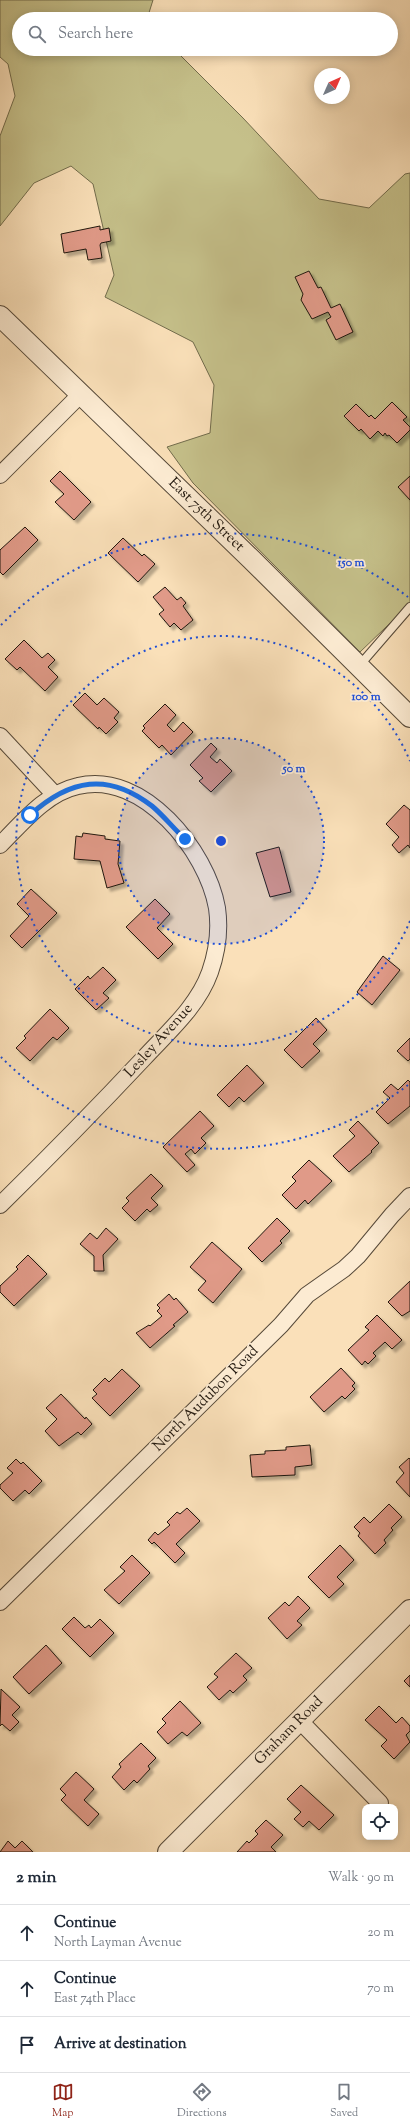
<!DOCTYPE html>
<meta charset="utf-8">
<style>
body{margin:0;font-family:"Sorts Mill Goudy",serif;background:#f2f2f3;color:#1f2937}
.controls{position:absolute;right:12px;bottom:12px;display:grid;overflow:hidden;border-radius:8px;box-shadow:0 2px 10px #0003}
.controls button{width:36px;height:36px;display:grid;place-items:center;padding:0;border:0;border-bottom:1px solid #e0e1e3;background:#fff;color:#1f2937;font:20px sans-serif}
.compass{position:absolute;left:314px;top:68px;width:36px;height:36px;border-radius:50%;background:#fff;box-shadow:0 2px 10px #0003;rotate:45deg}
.stop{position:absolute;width:12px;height:12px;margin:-9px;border:3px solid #1a73e8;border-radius:50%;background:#fff}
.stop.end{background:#1a73e8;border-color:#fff;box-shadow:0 1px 4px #0008}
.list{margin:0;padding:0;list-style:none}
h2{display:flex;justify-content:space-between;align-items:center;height:52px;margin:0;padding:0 16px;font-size:17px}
h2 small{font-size:13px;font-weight:400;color:#747a83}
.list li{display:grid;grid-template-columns:26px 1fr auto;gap:12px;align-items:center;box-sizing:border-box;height:56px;padding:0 16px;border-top:1px solid #e0e1e3}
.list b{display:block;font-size:15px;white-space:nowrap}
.list p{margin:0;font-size:13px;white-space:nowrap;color:#747a83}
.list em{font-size:13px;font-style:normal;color:#747a83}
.icon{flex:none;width:22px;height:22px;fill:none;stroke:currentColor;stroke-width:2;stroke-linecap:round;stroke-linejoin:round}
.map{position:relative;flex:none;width:410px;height:1852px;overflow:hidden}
.search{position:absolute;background:#fff;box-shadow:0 2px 10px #0003;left:12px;right:12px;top:12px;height:44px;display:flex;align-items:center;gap:10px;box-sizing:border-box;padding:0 14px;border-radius:22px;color:#747a83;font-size:15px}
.sheet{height:220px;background:#fff}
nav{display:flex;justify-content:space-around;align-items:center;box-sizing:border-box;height:56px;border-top:1px solid #e0e1e3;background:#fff;font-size:11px;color:#747a83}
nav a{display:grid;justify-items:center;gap:2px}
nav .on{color:#8f2418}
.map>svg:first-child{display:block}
.green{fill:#c5c08a;stroke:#726c4c}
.building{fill:#e09a88;stroke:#20170e;filter:url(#shadow)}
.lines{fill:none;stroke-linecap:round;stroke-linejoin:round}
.service-casing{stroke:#564939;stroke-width:10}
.minor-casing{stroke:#564939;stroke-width:18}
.tertiary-casing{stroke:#564939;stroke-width:22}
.service{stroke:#fcebd2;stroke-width:8}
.minor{stroke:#fcebd2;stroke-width:16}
.tertiary{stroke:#fcebd2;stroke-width:20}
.route{stroke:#1a73e8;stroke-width:5}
.ring{fill:none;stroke:#1d4ed8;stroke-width:2;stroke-dasharray:2 4}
.labels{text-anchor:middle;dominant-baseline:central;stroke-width:3.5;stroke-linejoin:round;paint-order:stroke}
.street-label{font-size:15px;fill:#20170e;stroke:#fcebd2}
.centre{fill:#1d4ed8;stroke:#fcebd2;stroke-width:2}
.ring-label{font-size:12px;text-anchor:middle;font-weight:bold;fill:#1d4ed8;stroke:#fcebd2;stroke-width:3.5;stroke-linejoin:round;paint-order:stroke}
</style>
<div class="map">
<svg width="410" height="1852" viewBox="0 0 410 1852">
<defs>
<filter id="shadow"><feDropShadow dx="3.5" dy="3.5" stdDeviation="1" flood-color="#0004"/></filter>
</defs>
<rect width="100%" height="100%" fill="#fae0b9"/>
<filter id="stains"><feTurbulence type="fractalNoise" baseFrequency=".005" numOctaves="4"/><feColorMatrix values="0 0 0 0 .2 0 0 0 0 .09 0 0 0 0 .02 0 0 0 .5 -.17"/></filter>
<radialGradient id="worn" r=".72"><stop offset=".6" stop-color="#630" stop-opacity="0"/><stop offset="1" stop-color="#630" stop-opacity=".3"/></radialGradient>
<path class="green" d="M0,0H153L147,19H19V49H174L243,118L319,199L369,208L405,174L410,173V604L360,652L193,483L167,447L210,433L214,385L193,342L105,297L114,275L93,184L71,166L34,183L0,226V136L15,96L8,64L0,57Z"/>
<g class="building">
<path d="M100,226V230L109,228L111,241L101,243L100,245L102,258L88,260L86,249L64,253L61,234Z"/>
<path d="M309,271L318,288L321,287L331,308L340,304L353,332L336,340L326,320L331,317L328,312L312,319L301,300L303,294L295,277Z"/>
<path d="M392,402L407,417L403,420L410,427V430L397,443L389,435L387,436L385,433L383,436L378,431L370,439L361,429L359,431L344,416L356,404L369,417L371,415L375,419Z"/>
<path d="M60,471L91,502L74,520L55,502L64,494L50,481Z"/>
<path d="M410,476V500L398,487Z"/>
<path d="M25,527L38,540L3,575L0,572V550Z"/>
<path d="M123,538L142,556L144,554L155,564L138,582L108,553Z"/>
<path d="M165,587L177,600L181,597L186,603L183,606L193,620L181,630L174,623L170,627L159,614L164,610L153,597Z"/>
<path d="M24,640L42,658L48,653L55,660L48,667L58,677L45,691L20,667L17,670L5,659Z"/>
<path d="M85,693L97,705L104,698L119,712L114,718L118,722L106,734L99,727L98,729L73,705Z"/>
<path d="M165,704L176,715L167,725L174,732L183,722L193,732L171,755L162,745L159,748L142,731L145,728L143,726Z"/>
<path d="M211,743L217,749L210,757L217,763L220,759L232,771L211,792L199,781L203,778L190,765Z"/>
<path d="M404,805L410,810V848L408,845L399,853L392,845L399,837L386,824Z"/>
<path d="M83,833L105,836V839L120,841L118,864L124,883L107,888L100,861L74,859L76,836L82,837Z"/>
<path d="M279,847L291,892L270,897L256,853Z"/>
<path d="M31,889L57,913L22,948L10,936L29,916L17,904Z"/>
<path d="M155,899L170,914L157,928L173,944L158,959L126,927Z"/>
<path d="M383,956L400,970L372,1005L357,992Z"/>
<path d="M103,967L116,980L103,993L109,998L96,1010L75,989L88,976L90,979Z"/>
<path d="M50,1009L69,1028L57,1040L53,1037L30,1061L16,1048L26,1038L24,1036Z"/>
<path d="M316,1018L327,1030L313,1044L320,1051L302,1068L284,1050Z"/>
<path d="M410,1038V1059L408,1061L397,1051Z"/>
<path d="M247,1065L264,1083L244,1102L239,1097L229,1107L217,1095Z"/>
<path d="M408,1080L410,1082V1106L388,1124L376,1112L390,1098L383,1092L391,1084L398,1090Z"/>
<path d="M200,1111L214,1126L201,1138L206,1143L195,1154L191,1149L185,1154L195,1165L187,1172L163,1147Z"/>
<path d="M358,1121L379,1143L371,1151L372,1152L349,1172L333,1156L355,1136L349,1130Z"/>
<path d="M309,1160L332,1181L308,1204L305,1200L296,1209L282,1195L296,1181L292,1177Z"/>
<path d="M151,1174L163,1186L151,1198L158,1205L150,1212L147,1209L135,1221L122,1208L129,1201L126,1198Z"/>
<path d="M277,1218L290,1231L280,1241L282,1243L262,1262L248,1248Z"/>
<path d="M106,1228L118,1239L103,1255L104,1271H94V1256L80,1244L90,1233L97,1239Z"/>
<path d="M212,1242L242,1269L213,1303L198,1290L206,1281L190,1267Z"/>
<path d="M28,1255L47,1274L14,1306L0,1292V1286L18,1269L16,1267Z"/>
<path d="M410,1281V1311L402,1316L388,1302Z"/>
<path d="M169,1294L174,1300L176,1298L188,1312L173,1325L175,1326L150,1348L136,1333L149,1325L150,1326L162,1316L157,1311L160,1308L157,1305Z"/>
<path d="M377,1315L402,1340L392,1349L385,1342L373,1353L376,1356L368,1364L365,1361L362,1365L348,1350L369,1330L365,1327Z"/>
<path d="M341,1368L355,1383L352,1386L355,1389L345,1399L342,1396L324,1412L310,1397Z"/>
<path d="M122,1369L140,1386L110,1416L92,1398L97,1394L93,1390L105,1378L109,1382Z"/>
<path d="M61,1394L85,1419L86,1417L92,1424L81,1435L78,1432L59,1446L45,1431L57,1419L46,1408Z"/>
<path d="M310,1445L312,1465L295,1467V1475L252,1477L250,1455L265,1454V1451L286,1450V1447Z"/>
<path d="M409,1458L410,1459V1497L396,1482L404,1473L399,1467Z"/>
<path d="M16,1459L21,1464L23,1462L42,1481L29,1494L25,1490L13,1501L0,1488V1485L13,1473L7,1468Z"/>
<path d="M389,1504L402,1517L391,1528L393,1530L384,1540L386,1543L375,1554L358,1536L360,1533L354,1527L364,1517L370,1523Z"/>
<path d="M187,1508L200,1521L176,1544L185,1553L175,1563L154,1542L152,1544L148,1540L155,1532L158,1535L170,1525L167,1522L177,1512L180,1514Z"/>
<path d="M340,1545L354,1560L337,1577L344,1584L329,1598L308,1577Z"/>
<path d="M132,1555L150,1573L119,1604L104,1590L125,1571L120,1567Z"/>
<path d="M298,1596L310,1608L297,1621L302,1625L287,1639L268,1618L285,1602L289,1606Z"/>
<path d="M74,1617L85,1628L89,1625L91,1628L100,1619L114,1633L90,1657L62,1629Z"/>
<path d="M46,1645L62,1663L29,1694L13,1677Z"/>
<path d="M236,1653L252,1668L243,1676L247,1680L233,1693L230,1690L219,1700L207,1687L218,1677L214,1674Z"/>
<path d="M410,1675V1687L404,1681Z"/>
<path d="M1,1689L20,1707L12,1715L19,1722L10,1731L2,1724L0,1726Z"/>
<path d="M180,1701L201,1723L187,1736L182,1732L168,1744L157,1732L166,1723L162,1719Z"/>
<path d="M379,1706L396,1723L402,1717L410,1726V1731L406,1735L410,1742L394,1759L381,1746L387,1740L365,1720Z"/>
<path d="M141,1743L156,1758L148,1766L150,1769L137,1783L134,1780L124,1790L112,1777L121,1767L119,1764Z"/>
<path d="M76,1772L94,1789L84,1800L99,1814L88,1826L61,1800L66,1795L60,1789Z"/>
<path d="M301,1785L334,1815L319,1830L309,1821L303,1827L294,1819L301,1812L287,1799Z"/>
<path d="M266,1820L283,1835L271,1847L276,1852H237L247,1841L249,1843L258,1834L255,1831Z"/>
<path d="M8,1841L15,1848L22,1841L33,1852H0Z"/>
</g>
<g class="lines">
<defs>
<path id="service" d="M359,666L410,607"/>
<g id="minor">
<path d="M0,475L81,394"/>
<path d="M0,736L55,795"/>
<path d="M0,845C23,822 46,793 78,786C143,770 207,851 217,908C220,929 217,952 210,972C198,1006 168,1032 144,1058C97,1108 49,1157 0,1205"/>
<path d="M0,1602L281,1325L307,1295L344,1269L358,1256L392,1215L410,1196"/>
<path d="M300,1721L380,1803"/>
</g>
<g id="tertiary">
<path d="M0,316L251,559L410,717"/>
<path d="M168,1852L410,1610"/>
</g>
</defs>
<use href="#service" class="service-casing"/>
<use href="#minor" class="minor-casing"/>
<use href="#tertiary" class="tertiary-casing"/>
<use href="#service" class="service"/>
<use href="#minor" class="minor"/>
<use href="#tertiary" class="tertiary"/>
</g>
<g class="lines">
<path class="route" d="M30,815C70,779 108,772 152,806C164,816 173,828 185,839"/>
</g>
<circle cx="221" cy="841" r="103" fill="#1d4ed8" fill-opacity=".12"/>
<g class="ring">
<circle cx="221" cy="841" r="103"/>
<path d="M410 921A205 205 0 1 1 410 761"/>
<path d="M408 1085A308 308 0 0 1 1 1057M1 625A308 308 0 0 1 408 597"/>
</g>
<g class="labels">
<g class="street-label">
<text transform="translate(206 515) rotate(44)">East 75th Street</text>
<text transform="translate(159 1041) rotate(-48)">Lesley Avenue</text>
<text transform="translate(206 1399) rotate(-45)">North Audubon Road</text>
<text transform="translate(289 1731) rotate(-45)">Graham Road</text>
</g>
</g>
<circle cx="221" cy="841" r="6" class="centre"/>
<g class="ring-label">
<text x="351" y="566">150 m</text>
<text x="366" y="700">100 m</text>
<text x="294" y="772">50 m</text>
</g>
<rect width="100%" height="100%" filter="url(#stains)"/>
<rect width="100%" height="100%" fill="url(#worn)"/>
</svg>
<div class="controls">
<button><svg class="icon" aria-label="locate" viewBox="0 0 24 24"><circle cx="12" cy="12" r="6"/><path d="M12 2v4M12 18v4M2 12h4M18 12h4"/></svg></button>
</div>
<svg class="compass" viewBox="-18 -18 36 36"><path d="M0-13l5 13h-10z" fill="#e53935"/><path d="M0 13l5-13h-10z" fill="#747a83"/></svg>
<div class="stop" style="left:30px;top:815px"></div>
<div class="stop end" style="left:185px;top:839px"></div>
<div class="search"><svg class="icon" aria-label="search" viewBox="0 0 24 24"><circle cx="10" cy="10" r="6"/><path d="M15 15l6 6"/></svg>Search here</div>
</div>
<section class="sheet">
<h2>2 min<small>Walk · 90 m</small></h2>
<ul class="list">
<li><svg class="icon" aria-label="ahead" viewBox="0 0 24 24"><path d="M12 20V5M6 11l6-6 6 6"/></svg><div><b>Continue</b><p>North Layman Avenue</p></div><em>20 m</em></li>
<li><svg class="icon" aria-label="ahead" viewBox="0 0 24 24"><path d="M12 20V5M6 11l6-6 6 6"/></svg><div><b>Continue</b><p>East 74th Place</p></div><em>70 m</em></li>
<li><svg class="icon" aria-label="arrive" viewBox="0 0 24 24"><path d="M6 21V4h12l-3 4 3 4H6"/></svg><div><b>Arrive at destination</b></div></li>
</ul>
</section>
<nav>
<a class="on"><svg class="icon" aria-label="map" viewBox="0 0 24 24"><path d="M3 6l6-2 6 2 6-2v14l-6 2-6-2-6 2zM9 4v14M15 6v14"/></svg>Map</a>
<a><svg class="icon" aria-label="directions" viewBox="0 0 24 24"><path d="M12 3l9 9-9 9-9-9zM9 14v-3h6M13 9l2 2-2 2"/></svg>Directions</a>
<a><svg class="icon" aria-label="saved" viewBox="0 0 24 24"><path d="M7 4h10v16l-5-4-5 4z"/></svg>Saved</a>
</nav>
